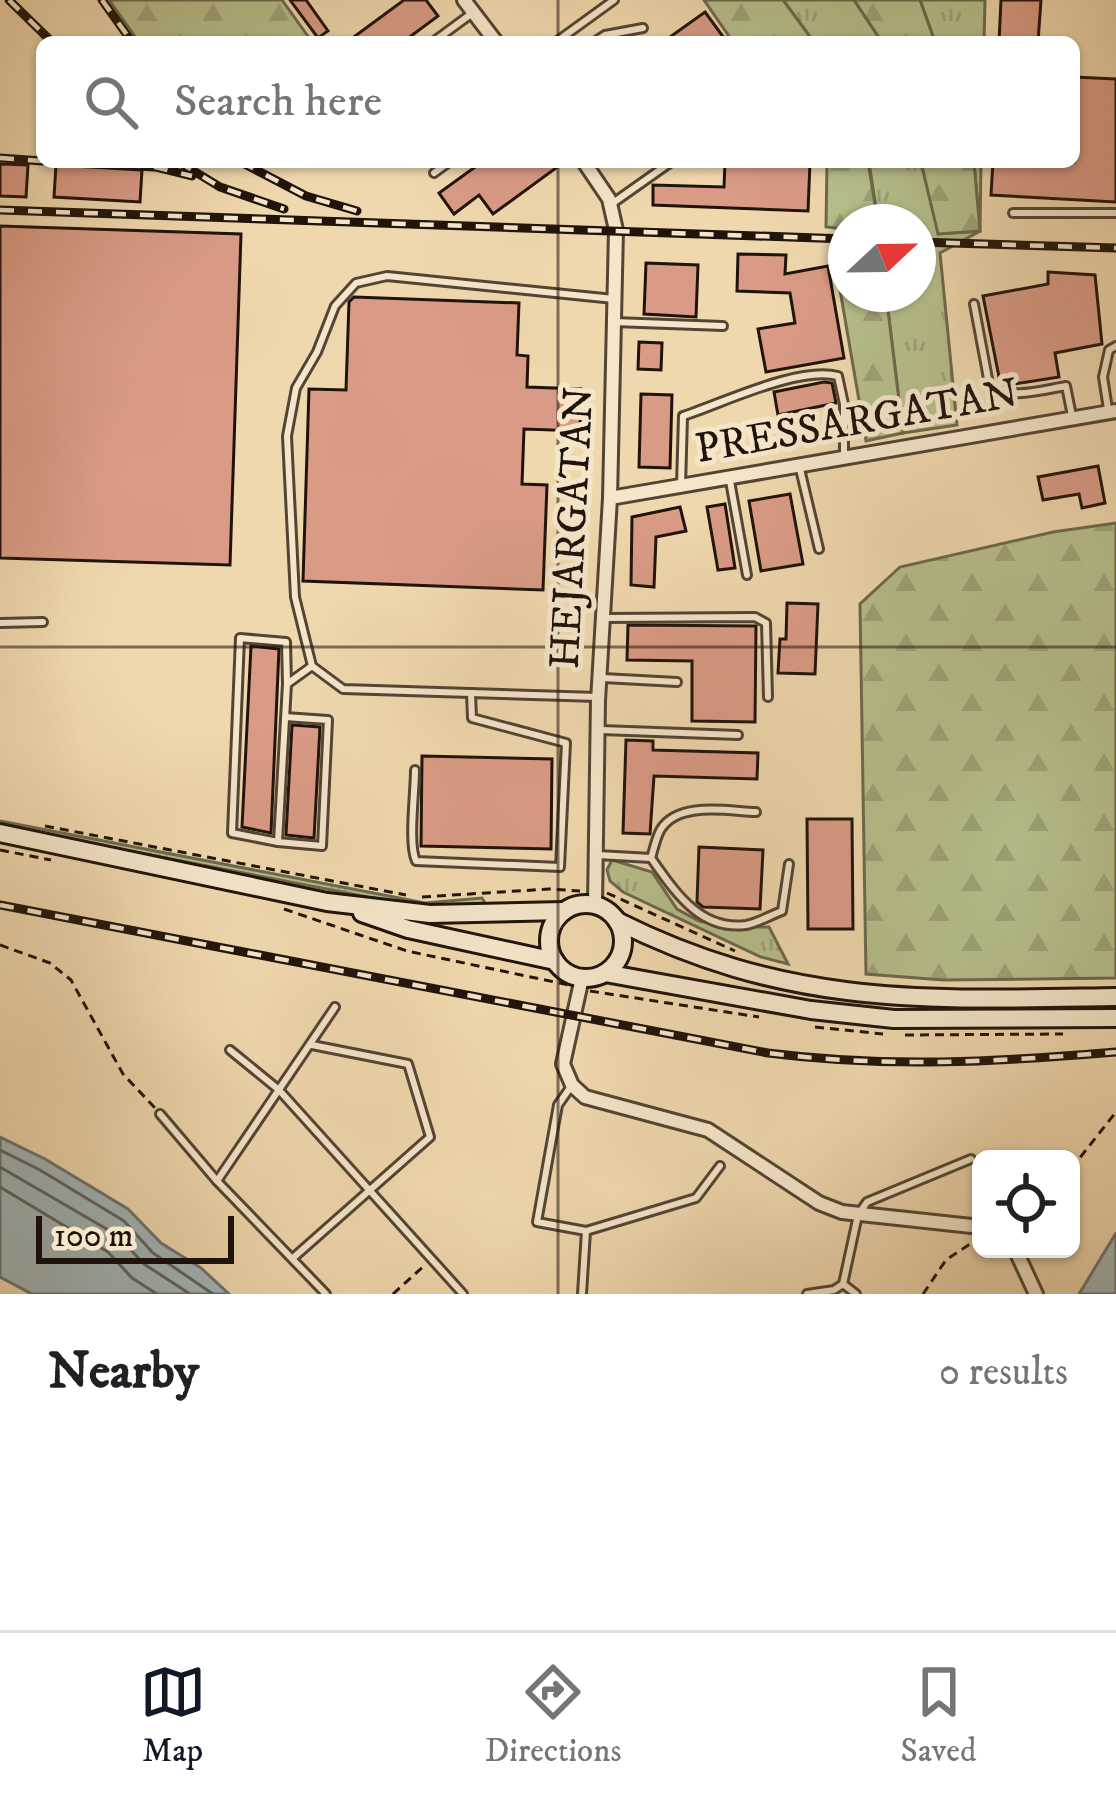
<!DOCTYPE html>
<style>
body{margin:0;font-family:"IM FELL DW Pica",serif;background:#f6f6f6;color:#202124}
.controls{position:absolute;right:36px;bottom:36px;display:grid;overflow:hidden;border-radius:18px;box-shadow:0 3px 9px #0004}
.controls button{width:108px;height:108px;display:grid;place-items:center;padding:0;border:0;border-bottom:3px solid #e0e0e0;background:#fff;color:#202124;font:60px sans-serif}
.compass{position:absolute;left:828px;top:204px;width:108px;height:108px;border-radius:50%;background:#fff;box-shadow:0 3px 9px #0004;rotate:68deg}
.scale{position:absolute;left:36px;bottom:30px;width:198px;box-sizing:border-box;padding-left:12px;border:6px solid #20130b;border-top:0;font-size:33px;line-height:42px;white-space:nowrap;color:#20130b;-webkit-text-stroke:9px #f5e6ca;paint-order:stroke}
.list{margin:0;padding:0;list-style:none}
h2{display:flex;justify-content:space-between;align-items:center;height:156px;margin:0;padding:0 48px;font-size:51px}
h2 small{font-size:39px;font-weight:400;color:#757577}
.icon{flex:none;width:66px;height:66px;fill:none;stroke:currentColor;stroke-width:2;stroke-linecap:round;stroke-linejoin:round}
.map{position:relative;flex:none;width:1116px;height:1294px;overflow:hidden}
.search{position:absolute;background:#fff;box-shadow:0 3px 9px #0004;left:36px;right:36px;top:36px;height:132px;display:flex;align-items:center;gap:30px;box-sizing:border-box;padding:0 42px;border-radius:18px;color:#757577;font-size:45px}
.sheet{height:336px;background:#fff}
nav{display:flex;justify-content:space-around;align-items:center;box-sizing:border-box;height:168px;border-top:3px solid #e0e0e0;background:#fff;font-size:33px;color:#757577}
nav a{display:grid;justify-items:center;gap:6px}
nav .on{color:#111827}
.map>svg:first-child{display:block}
.grass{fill:url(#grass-tufts);stroke:#6c694c;stroke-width:3}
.forest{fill:url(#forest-firs);stroke:#6c694c;stroke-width:3}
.water{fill:#a1b6b7;stroke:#6d7572;stroke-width:3}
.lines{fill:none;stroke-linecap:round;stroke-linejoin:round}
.shore{stroke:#606461;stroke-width:3}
.building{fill:#da9b86;stroke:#20130b;stroke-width:3}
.lane-casing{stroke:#544434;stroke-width:12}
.street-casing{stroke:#544434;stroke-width:18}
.secondary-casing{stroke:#20130b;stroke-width:22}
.path{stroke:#20130b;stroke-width:3;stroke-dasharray:9 6;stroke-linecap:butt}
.lane{stroke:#f5e6ca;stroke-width:6}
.street{stroke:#f5e6ca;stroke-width:12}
.secondary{stroke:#f5e6ca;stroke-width:16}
.rail-casing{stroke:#20130b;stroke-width:9}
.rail{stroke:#f5e6ca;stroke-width:4.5;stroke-dasharray:14;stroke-linecap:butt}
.grid{fill:none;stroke:#20130b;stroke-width:3;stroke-opacity:0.55}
.labels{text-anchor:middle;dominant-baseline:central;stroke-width:10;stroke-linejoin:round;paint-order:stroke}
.street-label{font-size:42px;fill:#20130b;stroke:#f5e6ca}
</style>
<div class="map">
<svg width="1116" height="1294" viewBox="0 0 1116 1294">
<defs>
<pattern id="grass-tufts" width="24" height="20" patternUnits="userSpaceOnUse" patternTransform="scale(3)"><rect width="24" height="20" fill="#b7bf8c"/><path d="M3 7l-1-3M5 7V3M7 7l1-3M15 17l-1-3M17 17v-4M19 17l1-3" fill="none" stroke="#9da377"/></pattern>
<pattern id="forest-firs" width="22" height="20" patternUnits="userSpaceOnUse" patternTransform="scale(3)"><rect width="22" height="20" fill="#b7bf8c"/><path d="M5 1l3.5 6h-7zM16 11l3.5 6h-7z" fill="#9da377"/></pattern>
</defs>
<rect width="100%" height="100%" fill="#f0d8ae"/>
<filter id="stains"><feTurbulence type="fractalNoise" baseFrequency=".00167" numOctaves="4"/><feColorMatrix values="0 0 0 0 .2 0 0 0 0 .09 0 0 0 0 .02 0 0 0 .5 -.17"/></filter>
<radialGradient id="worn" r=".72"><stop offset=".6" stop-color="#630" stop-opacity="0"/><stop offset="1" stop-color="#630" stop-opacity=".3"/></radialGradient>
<g class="grass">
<path d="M783,0H854L882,42H814Z"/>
<path d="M920,0H985L984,42H935Z"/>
<path d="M869,162H921L939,234L980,231L974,162H981L980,231L940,253L957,425L903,433L886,294H918V222H878Z"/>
<path d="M0,821L425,903L482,898L488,908L423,906L368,897L0,826Z"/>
<path d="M612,860L652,872L677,909L699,921L732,927H769L788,964L761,957L623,892L610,881L607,870Z"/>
</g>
<g class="forest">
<path d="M109,0H282L312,42H139Z"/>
<path d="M704,0H783L814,42H733Z"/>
<path d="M854,0H920L935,42H882Z"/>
<path d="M827,162H868L878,222H846V229L826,227Z"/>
<path d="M921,162H974L980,231L938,234Z"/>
<path d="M833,249L846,250V294H886L903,433L866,441Z"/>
<path d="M1116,523V978L943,980L866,974L860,604L900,567L1053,532Z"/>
</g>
<g class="water">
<path d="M0,1137L45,1159L128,1209L161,1243L201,1268L229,1294H32L0,1277Z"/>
<path d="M1116,1232V1294H1079L1116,1233Z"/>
</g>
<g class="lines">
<g class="shore">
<path d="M0,1150L40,1170L124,1221L153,1253L213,1294"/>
<path d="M0,1167L117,1235L144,1264L190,1294"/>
<path d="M0,1187L108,1252L132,1278L157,1294"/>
</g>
</g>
<g class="building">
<path d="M290,0H306L328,31L318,38Z"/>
<path d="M404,0H426L438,16L403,42H347Z"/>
<path d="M1001,0H1041L1038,42H999Z"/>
<path d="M705,12L727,42H663Z"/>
<path d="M1074,77L1116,79V202L991,195L993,162H1074Z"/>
<path d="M482,162H552L556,168L493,214L479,195L454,214L439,193Z"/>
<path d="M725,162H810L808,211L653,205V185L724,187Z"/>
<path d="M0,164L28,165L26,197L0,196Z"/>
<path d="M56,165L142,170L140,202L54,197Z"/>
<path d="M0,226L241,234L230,565L0,558Z"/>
<path d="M738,254L786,255L785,274L828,266L844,358L766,372L758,329L795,323L790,293L737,291Z"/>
<path d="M646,263L698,265L696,317L644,314Z"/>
<path d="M1048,272L1095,275L1102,344L1055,353L1059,377L1008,385L1000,382L983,296L1048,284Z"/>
<path d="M354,297L519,303L517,355L528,356L527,387L581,389L580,431L524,429L522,484L547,485L543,590L303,581L309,389L346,390L349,302Z"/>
<path d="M639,342L662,343L661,370L638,369Z"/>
<path d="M824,382L832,383L836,403L778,415L774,392Z"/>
<path d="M641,394L672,395L670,468L639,467Z"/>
<path d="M1098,466L1105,503L1082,508L1079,494L1043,500L1038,477Z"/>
<path d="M790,494L803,564L761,571L749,501Z"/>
<path d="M725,504L735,568L718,570L707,507Z"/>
<path d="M680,507L686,531L656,537L654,587L631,585L632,517Z"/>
<path d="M787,603L818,604L815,674L778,673L780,639H786Z"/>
<path d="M628,625L756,626L755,722L692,721V661L627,660Z"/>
<path d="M251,646L279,649L271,833L242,827Z"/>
<path d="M292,725L320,727L314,838L286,835Z"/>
<path d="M626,740L653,741V750L758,753L757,779L654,776L650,834L623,833Z"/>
<path d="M422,756L552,759L551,849L421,846Z"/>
<path d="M807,819H852L853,929H808Z"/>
<path d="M699,847L763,850L760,909L703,907L697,902Z"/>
</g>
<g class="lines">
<defs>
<g id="lane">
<path d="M433,42L471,14"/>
<path d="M556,42L614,0"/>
<path d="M594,42L605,35L643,28"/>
<path d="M434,173L449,162"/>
<path d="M613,203L671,162"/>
<path d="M1013,213H1116"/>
<path d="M974,304L989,384C1008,401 1042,390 1066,386L1072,416"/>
<path d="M614,322L723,326"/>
<path d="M1108,409L1103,377L1109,350L1116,346"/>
<path d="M800,469L819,549"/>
<path d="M730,481L747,575"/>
<path d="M681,486L683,416C723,403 798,366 838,376L844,404V457"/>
<path d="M606,618L755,617L766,623L768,697"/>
<path d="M0,623L43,622"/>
<path d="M603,678L677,682"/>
<path d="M598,697L343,689L312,666L295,597L287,436L296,388L317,352L335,306L356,283L387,276L614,299"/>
<path d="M285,717L328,720L322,846L278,842L287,684L312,666"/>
<path d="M601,730L738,735"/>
<path d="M415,770C415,793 408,844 416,861L560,867L566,743L472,718L471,693"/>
<path d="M278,842L232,833L240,638L286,642L287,684"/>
<path d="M598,855L651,858C654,849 656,837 661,829C679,801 727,811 756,812"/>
<path d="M651,858C674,890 699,931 746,925C757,923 771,915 782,911L789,864"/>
<path d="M230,1050L279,1090L463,1294"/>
<path d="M572,1085L558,1105L537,1222L586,1231L696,1198L720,1166"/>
<path d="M160,1114L217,1181L326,1294"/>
<path d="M217,1181L335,1007"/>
<path d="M293,1258L430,1137L408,1064L312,1045"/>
<path d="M843,1284L856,1294"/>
<path d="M582,1294L586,1231"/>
<path d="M807,1294L834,1290L843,1284L858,1215L867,1202L971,1159"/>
</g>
<g id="street">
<path d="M464,0L496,42"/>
<path d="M584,162L609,199L616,230L610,498L598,701L595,905"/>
<path d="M610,498L1116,411"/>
<path d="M582,978L563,1064L572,1085L585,1097L708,1130L819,1203L842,1212L981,1227"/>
<path d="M1015,1249L1036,1294"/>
</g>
<g id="secondary">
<path d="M0,833L327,902L430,914L564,911"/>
<circle cx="586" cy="941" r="37"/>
<path d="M362,913L408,929L555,961"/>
<path d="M617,921C791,1008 928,1000 1116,997"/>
<path d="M605,973L811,1010L894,1019L1116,1018"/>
</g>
</defs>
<use href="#lane" class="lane-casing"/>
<use href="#street" class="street-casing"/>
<use href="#secondary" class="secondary-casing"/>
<g class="path">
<path d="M45,826L406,895"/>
<path d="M0,850L51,860"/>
<path d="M607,893L735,951"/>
<path d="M422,897L549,889L580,891"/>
<path d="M284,909L407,951L569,985"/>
<path d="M0,945L50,963L71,980L123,1074L155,1108"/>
<path d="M590,991L759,1017"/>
<path d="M815,1027L883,1034"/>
<path d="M905,1035L1063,1034"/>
<path d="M1071,1169L1116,1112"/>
<path d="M393,1294L426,1264"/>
<path d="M923,1294L946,1260L979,1238"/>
</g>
<use href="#lane" class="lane"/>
<use href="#street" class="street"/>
<use href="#secondary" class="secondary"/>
<defs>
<g id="rail">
<path d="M9,0L52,42"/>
<path d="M102,0L132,42"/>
<path d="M0,158L42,161"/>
<path d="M70,162L155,167L192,176"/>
<path d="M179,162L220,187L284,209"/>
<path d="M241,162L306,196L357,211"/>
<path d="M0,210L846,239"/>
<path d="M918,242L1116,248"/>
<path d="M0,905L768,1053C887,1068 996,1062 1116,1052"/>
</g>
</defs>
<use href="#rail" class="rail-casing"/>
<use href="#rail" class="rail"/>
</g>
<path class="grid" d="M558,0V42M558,162V1294M0,647H1116"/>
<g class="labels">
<g class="street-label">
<text transform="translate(857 422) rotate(-10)">PRESSARGATAN</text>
<text transform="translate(573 528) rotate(-87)">HEJARGATAN</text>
</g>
</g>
<rect width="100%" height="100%" filter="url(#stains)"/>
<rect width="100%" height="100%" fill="url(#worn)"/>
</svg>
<div class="controls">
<button><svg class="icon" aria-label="locate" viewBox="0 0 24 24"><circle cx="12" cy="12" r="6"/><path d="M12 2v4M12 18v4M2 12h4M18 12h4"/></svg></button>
</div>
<svg class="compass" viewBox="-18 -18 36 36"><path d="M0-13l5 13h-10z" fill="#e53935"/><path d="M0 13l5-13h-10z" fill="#757577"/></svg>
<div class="scale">100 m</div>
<div class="search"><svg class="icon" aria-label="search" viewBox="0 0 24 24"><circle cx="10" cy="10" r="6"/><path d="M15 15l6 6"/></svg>Search here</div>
</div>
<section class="sheet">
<h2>Nearby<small>0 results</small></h2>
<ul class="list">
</ul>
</section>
<nav>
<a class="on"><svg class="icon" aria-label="map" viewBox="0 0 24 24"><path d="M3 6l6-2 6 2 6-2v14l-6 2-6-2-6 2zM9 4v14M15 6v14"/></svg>Map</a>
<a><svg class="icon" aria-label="directions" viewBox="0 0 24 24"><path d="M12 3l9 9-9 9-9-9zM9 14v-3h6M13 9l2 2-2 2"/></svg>Directions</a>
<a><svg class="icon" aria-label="saved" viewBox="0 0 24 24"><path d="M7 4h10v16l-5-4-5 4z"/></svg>Saved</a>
</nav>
